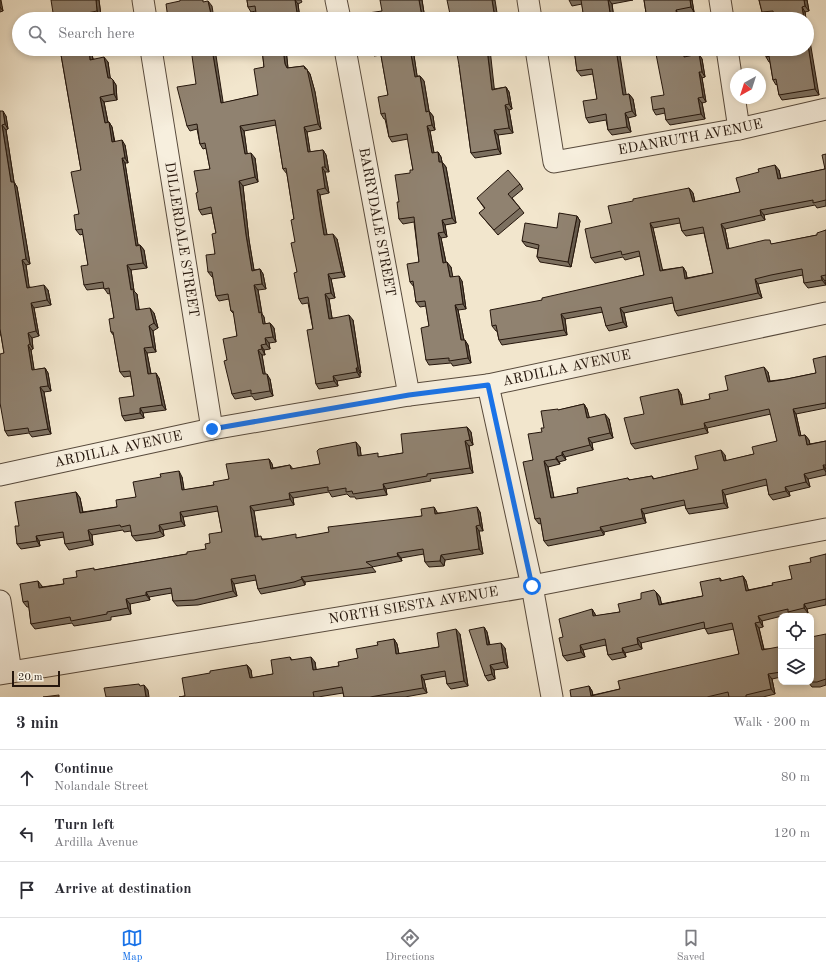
<!DOCTYPE html>
<meta charset="utf-8">
<style>
body{margin:0;font-family:"Old Standard TT",serif;background:#f2f2f3;color:#2b2b33}
.controls{position:absolute;right:12px;bottom:12px;display:grid;overflow:hidden;border-radius:8px;box-shadow:0 2px 6px #0003}
.controls button{width:36px;height:36px;display:grid;place-items:center;padding:0;border:0;border-bottom:1px solid #e1e1e2;background:#fff;color:#2b2b33;font:20px sans-serif}
.compass{position:absolute;left:730px;top:68px;width:36px;height:36px;border-radius:50%;background:#fff;box-shadow:0 2px 6px #0003;rotate:219deg}
.scale{position:absolute;left:12px;bottom:10px;width:48px;box-sizing:border-box;padding-left:4px;border:2px solid #25160c;border-top:0;font-size:11px;line-height:14px;white-space:nowrap;color:#25160c;-webkit-text-stroke:3px #f7efde;paint-order:stroke}
.stop{position:absolute;width:12px;height:12px;margin:-9px;border:3px solid #1a73e8;border-radius:50%;background:#fff}
.stop.end{background:#1a73e8;border-color:#fff;box-shadow:0 1px 4px #0008}
.list{margin:0;padding:0;list-style:none}
h2{display:flex;justify-content:space-between;align-items:center;height:52px;margin:0;padding:0 16px;font-size:17px}
h2 small{font-size:13px;font-weight:400;color:#7c7c81}
.list li{display:grid;grid-template-columns:26px 1fr auto;gap:12px;align-items:center;box-sizing:border-box;height:56px;padding:0 16px;border-top:1px solid #e1e1e2}
.list b{display:block;font-size:15px;white-space:nowrap}
.list p{margin:0;font-size:13px;white-space:nowrap;color:#7c7c81}
.list em{font-size:13px;font-style:normal;color:#7c7c81}
.icon{flex:none;width:22px;height:22px;fill:none;stroke:currentColor;stroke-width:2;stroke-linecap:round;stroke-linejoin:round}
.map{position:relative;flex:none;width:826px;height:697px;overflow:hidden}
.search{position:absolute;background:#fff;box-shadow:0 2px 6px #0003;left:12px;right:12px;top:12px;height:44px;display:flex;align-items:center;gap:10px;box-sizing:border-box;padding:0 14px;border-radius:22px;color:#7c7c81;font-size:15px}
.sheet{height:220px;background:#fff}
nav{display:flex;justify-content:space-around;align-items:center;box-sizing:border-box;height:56px;border-top:1px solid #e1e1e2;background:#fff;font-size:11px;color:#7c7c81}
nav a{display:grid;justify-items:center;gap:2px}
nav .on{color:#1a73e8}
.map>svg:first-child{display:block}
.lines{fill:none;stroke-linecap:round;stroke-linejoin:round}
.minor-casing{stroke:#584a3c;stroke-width:23}
.minor{stroke:#f7efde;stroke-width:21}
.wall{fill:#7c7060;stroke:#25160c;fill-rule:evenodd}
.shaded-wall{fill:#655b4e;stroke:#25160c}
.building{fill:#908270;stroke:#25160c;fill-rule:evenodd}
.route{stroke:#1a73e8;stroke-width:5}
.labels{text-anchor:middle;dominant-baseline:central;stroke-width:3;stroke-linejoin:round;paint-order:stroke}
.street-label{font-size:14px;fill:#25160c;stroke:#f7efde}
</style>
<div class="map">
<svg width="826" height="697" viewBox="0 0 826 697">
<rect width="100%" height="100%" fill="#f2e6cd"/>
<filter id="stains"><feTurbulence type="fractalNoise" baseFrequency=".005" numOctaves="4"/><feColorMatrix values="0 0 0 0 .2 0 0 0 0 .09 0 0 0 0 .02 0 0 0 .5 -.17"/></filter>
<radialGradient id="worn" r=".72"><stop offset=".6" stop-color="#630" stop-opacity="0"/><stop offset="1" stop-color="#630" stop-opacity=".3"/></radialGradient>
<g class="lines">
<defs>
<g id="minor">
<path d="M143,0L146,19"/>
<path d="M336,0L340,19"/>
<path d="M528,0L531,19"/>
<path d="M720,0L723,19"/>
<path id="s1" d="M151,49L212,429"/>
<path id="s2" d="M345,49L409,395"/>
<path id="s3" d="M536,49L554,162L739,129L826,109"/>
<path d="M727,49L739,129"/>
<path d="M488,385L532,586L552,697"/>
<path id="s4" d="M0,475L212,429L409,395L488,385L826,313"/>
<path d="M0,601L11,672"/>
<path id="s5" d="M0,674L532,586L826,529"/>
</g>
</defs>
<use href="#minor" class="minor-casing"/>
<use href="#minor" class="minor"/>
</g>
<g class="wall">
<path d="M0,0L3,11L0,12Z"/>
<path d="M51,0H99L101,16L91,18Z"/>
<path d="M247,0H301L302,2L298,4L300,19H257L256,11L251,12L248,7Z"/>
<path d="M422,0L425,19H369L382,11Z"/>
<path d="M569,0H633L612,4L614,19H584L582,4L572,6Z"/>
<path d="M644,0H692L694,12L679,15L680,19H647Z"/>
<path d="M759,0H807L809,11L805,12L806,19H775L774,17H765L762,12Z"/>
<path d="M60,49H91L93,59L108,62L110,78H111L116,85L117,100L104,102L108,122H109L112,127L115,142L125,145L128,163H125L138,245H140L144,250L147,268L131,270L134,291L137,294L139,310L154,313L158,328L153,331L156,352L147,353L151,374L159,378L166,410L143,413L144,418L125,421L122,416L134,396L131,376L124,377L120,372L114,336L111,332L114,318L110,293L108,294L104,288L87,290L84,285L88,265L83,234L80,235L76,230L79,214L81,170Z"/>
<path d="M262,49H286L288,68L304,66L310,74L315,92L321,129L307,132L310,152L323,150L326,155L329,172H325L329,193L320,195L323,216L327,235L337,239L345,277L331,279L335,298L329,299L332,318L353,320L361,373H360V377L337,381L338,386L319,389L316,384L313,329L308,303L302,304L299,299L294,219L287,174L283,169L276,125L244,131L247,154L255,158L258,182L243,186L249,240L254,270L260,269L263,274L266,289L258,290L262,314L264,317L265,324L270,323L274,328L276,342L269,343L270,349L264,350L265,355H262L265,374L270,379L273,396L255,400L252,396L235,399L232,394L227,360L237,336L234,314L231,311L229,299L219,301L216,296L213,277H212L208,272L215,254L216,233L212,213L202,215L199,210L198,192L210,169L206,148L203,149L200,144L197,129L190,131L187,126L196,84L223,103L258,95L264,67Z"/>
<path d="M370,49H413L417,76H420L424,81L429,111L433,116L435,130L430,131L434,153L438,152L441,157L442,162L446,167L456,223L445,225L447,237L441,238L446,262L451,267L452,277L462,281L466,309L458,310L464,340L468,345L471,363L453,366L451,363L429,365L426,360L429,326L426,306L420,307L416,302L414,287L410,282L419,262L414,222L403,224L399,219V202L410,173L413,170L408,139L392,142L389,137L385,119H384L381,114L388,95L381,55L374,56L370,51Z"/>
<path d="M574,49L626,95L629,94L633,99L636,116L628,118L631,132L612,135L608,130L606,120L589,123L586,118L597,99L593,74L581,76L577,71Z"/>
<path d="M807,49L819,95L782,100L779,95L777,84L776,85L773,80L770,62H769L766,57Z"/>
<path d="M699,54L702,59L705,77L702,78L706,102L702,103L705,119L670,125L666,120L665,113L656,115L653,110L664,95L687,57Z"/>
<path d="M459,65L494,89L506,87L509,92L512,109L509,110L513,133L498,135L501,154L475,158L471,153Z"/>
<path d="M0,111L6,116L8,129L6,130L14,182L17,187L30,264L26,265L29,287L48,290L51,305L34,308L39,336L32,338L33,349L31,350L34,370L45,368L48,373L51,391L44,392L51,434L32,437L29,433L8,436L5,431L4,353L1,335H0Z"/>
<path d="M826,154V206L817,208L815,205L764,215L765,220L725,229L729,249L773,244L817,235L826,230V280L825,281L826,285L808,288L804,283L803,275L758,284L762,298L678,316L675,311L673,303L624,313L627,327L609,331L606,326L603,312L565,319L567,335L502,345L499,340L497,331H496L492,326L542,300L644,275L640,256L625,260L623,257L595,263L591,258L612,223L689,188L693,193L695,202L740,192L779,170L781,179L825,169ZM680,223L682,231L686,236L704,233L713,273L687,278L686,272L683,267L662,270L653,228Z"/>
<path d="M520,184L523,189L512,198L524,213L498,235L479,213L485,209L477,198Z"/>
<path d="M577,216L580,221L571,267L540,262L537,257L538,249L526,246L522,241L557,228Z"/>
<path d="M826,356V408L796,414L801,436L805,435L809,440L810,444L826,441V475L808,479L810,487L789,492L790,496L773,500L769,495L767,485L725,495L728,508L689,514L686,509L685,505L644,514L646,523L604,532V535L548,546L544,541L541,523L539,524L535,519L533,460L544,428L559,410L584,404L587,409L589,418L609,419L613,438L592,443L593,450L565,457L566,460L559,462L560,464L548,467L554,498L578,493L628,478L630,480L652,476L654,479L698,469L725,455L726,461L754,454L777,441L771,414L707,428L708,433L635,449L631,444L644,414L681,394L683,405L710,399L728,390L768,372L770,381L787,379L816,373Z"/>
<path d="M467,427L471,432L473,445L469,446L473,473L430,479L431,481L386,489L387,495L356,499L355,497H350L347,494L332,497L329,492L293,498L294,505L254,511L258,537L263,539L298,538L422,516L434,507L437,513L480,512L483,531H479L483,554L445,560L444,566L429,567L425,562L424,554L401,558L402,561L372,567L376,572L305,582V585L297,587L261,594L258,589L256,580L234,584L237,596L198,605L177,606L173,601L172,593L149,597L150,600L130,604L131,614L111,617V620L74,626L72,623L35,629L31,624L29,607H27L23,602L42,586V587L64,584L77,577L95,570L187,554L206,549L210,543L222,532L218,511L183,517L185,526L163,530L164,536L158,538L136,541L132,536L131,531L124,532L123,530L92,535L93,545L69,550L65,544L64,537L39,541L40,546L21,549L17,544L19,526L76,492L80,498L83,512L117,507L136,497L182,477L184,490L214,485L229,479L269,459L272,464L273,468L290,465L293,469L320,464L360,447L361,456L380,457L403,453Z"/>
<path d="M826,554V605L807,609L808,613L795,616H791L790,614L762,621L763,627L759,628L764,649H781V677L772,679L775,694L763,697H571L589,686L592,691L593,695L620,689L739,654L734,629L708,634L705,628L641,643L642,649L625,653L626,657L612,660L608,655L606,645L583,650L585,657L567,661L563,656V637L592,609L595,614L596,616L620,612L641,599L656,592L660,597L661,604L703,596L720,578L722,581L743,576L746,581L748,590L773,585L792,579L811,562Z"/>
<path d="M484,627L487,632L490,645L505,648L508,668L494,670L495,679L488,681L485,676Z"/>
<path d="M460,634L468,686L451,689L447,684L446,676L424,680L427,693L405,697H344L343,693L318,697H179L185,696L210,673L247,665L251,670L252,678L273,674L290,657L292,660L315,662L316,670L339,666L358,658L378,645L394,639L397,644L399,654L439,647Z"/>
<path d="M826,634V685L820,687H812L808,682Z"/>
</g>
<g class="shaded-wall">
<path d="M0,0H1L3,11L0,7Z"/>
<path d="M96,0H99L101,16L97,11Z"/>
<path d="M295,0L298,4L300,19H298Z"/>
<path d="M419,0H422L425,19H424L422,17Z"/>
<path d="M492,0H495L498,19H495Z"/>
<path d="M608,0H609L612,4L614,19H611Z"/>
<path d="M690,0H692L694,12L691,7Z"/>
<path d="M804,0H807L809,11L805,6Z"/>
<path d="M208,1L212,6L214,19H212Z"/>
<path d="M802,7L805,12L806,19H804Z"/>
<path d="M676,10L679,15L680,19H677Z"/>
<path d="M87,13L91,18V19H88Z"/>
<path d="M807,23L819,95L815,89L807,39Z"/>
<path d="M89,49H91L94,65L90,60Z"/>
<path d="M212,49H215L224,108L221,103Z"/>
<path d="M283,49H286L288,69L287,68L285,64Z"/>
<path d="M410,49H413L418,82L415,77Z"/>
<path d="M487,49H490L495,95L492,90Z"/>
<path d="M616,49H619L627,100L623,95Z"/>
<path d="M683,49H685L688,62L684,57Z"/>
<path d="M699,54L702,59L705,77L702,72Z"/>
<path d="M104,57L108,62L111,83L108,78Z"/>
<path d="M304,66L310,74L315,92L321,129L318,124Z"/>
<path d="M699,72L702,78L706,102L703,97Z"/>
<path d="M420,76L424,81L430,117L426,112Z"/>
<path d="M113,80L116,85L117,100L114,94Z"/>
<path d="M506,87L509,92L512,109L509,104Z"/>
<path d="M629,94L633,99L636,116L632,111Z"/>
<path d="M100,97L104,102L109,128L105,123Z"/>
<path d="M698,98L702,103L705,119L701,114Z"/>
<path d="M505,105L509,110L513,133L509,128Z"/>
<path d="M3,111L6,116L8,129L5,124Z"/>
<path d="M429,111L433,116L435,130L432,125Z"/>
<path d="M625,113L628,118L631,132L627,127Z"/>
<path d="M109,122L112,127L115,147L112,142Z"/>
<path d="M2,125L6,130L14,182L17,187L30,264L26,259L11,182Z"/>
<path d="M240,126L244,131L248,159L245,154Z"/>
<path d="M427,126L430,131L435,158L432,153Z"/>
<path d="M304,127L307,132L311,157L308,152Z"/>
<path d="M494,130L498,135L501,154L498,149Z"/>
<path d="M122,140L125,145L128,163L125,158Z"/>
<path d="M323,150L326,155L329,172L325,167Z"/>
<path d="M438,152L441,157L443,167L439,162Z"/>
<path d="M251,153L255,158L258,182L255,177Z"/>
<path d="M122,158L125,163L139,251L136,246Z"/>
<path d="M442,162L446,167L456,223L452,218Z"/>
<path d="M775,165L779,170L782,184L778,179Z"/>
<path d="M322,167L325,172L329,193L325,188Z"/>
<path d="M239,181L243,186L249,240L255,276L252,271L246,235Z"/>
<path d="M689,188L693,193L696,207L693,202Z"/>
<path d="M317,190L320,195L328,240L324,235Z"/>
<path d="M760,210L764,215L765,220L761,215Z"/>
<path d="M577,216L580,221L571,267L568,262Z"/>
<path d="M442,220L445,225L447,237L444,232Z"/>
<path d="M650,223L653,228L664,276L660,271Z"/>
<path d="M721,224L725,229L730,254L727,249Z"/>
<path d="M438,233L441,238L447,268L443,263Z"/>
<path d="M333,234L337,239L345,277L342,272Z"/>
<path d="M140,245L144,250L147,268L143,263Z"/>
<path d="M22,260L26,265L30,293L27,288Z"/>
<path d="M447,262L451,267L454,283L450,277Z"/>
<path d="M127,265L131,270L134,291L137,294L140,315L136,310L131,290Z"/>
<path d="M683,267L686,272L688,284L685,279Z"/>
<path d="M260,269L263,274L266,289L262,284Z"/>
<path d="M328,274L331,279L335,298L331,293Z"/>
<path d="M459,276L462,281L466,309L463,304Z"/>
<path d="M821,276L825,281L826,285L822,280Z"/>
<path d="M755,279L758,284L762,298L758,293Z"/>
<path d="M44,285L48,290L51,305L47,300Z"/>
<path d="M254,285L258,290L262,314L264,317L266,329L263,324L259,313Z"/>
<path d="M325,294L329,299L333,324L329,319Z"/>
<path d="M31,303L34,308L39,336L36,331Z"/>
<path d="M455,305L458,310L465,345L461,340Z"/>
<path d="M150,308L154,313L158,328L154,323Z"/>
<path d="M620,308L624,313L627,327L623,322Z"/>
<path d="M561,314L565,319L567,335L564,330Z"/>
<path d="M349,315L353,320L361,373L358,368Z"/>
<path d="M270,323L274,328L276,342L273,337Z"/>
<path d="M149,326L153,331L156,352L153,347Z"/>
<path d="M28,333L32,338L33,349L30,344Z"/>
<path d="M265,338L269,343L270,349L266,344Z"/>
<path d="M465,340L468,345L471,363L468,358Z"/>
<path d="M28,345L31,350L35,375L32,370Z"/>
<path d="M261,345L264,350L265,355L262,349Z"/>
<path d="M144,348L147,353L152,379L148,374Z"/>
<path d="M258,350L262,355L266,379L263,374Z"/>
<path d="M764,367L768,372L771,387L768,382Z"/>
<path d="M45,368L48,373L51,391L48,386Z"/>
<path d="M356,368L360,373V377L357,372Z"/>
<path d="M156,373L159,378L166,410L162,405Z"/>
<path d="M267,374L270,379L273,396L270,391Z"/>
<path d="M333,376L337,381L338,386L334,381Z"/>
<path d="M40,387L44,392L51,434L48,429Z"/>
<path d="M678,389L681,394L684,410L681,405Z"/>
<path d="M584,404L587,409L591,423L587,418Z"/>
<path d="M140,408L143,413L144,418L140,413Z"/>
<path d="M793,409L796,414L802,441L799,436Z"/>
<path d="M605,414L609,419L613,438L610,433Z"/>
<path d="M704,423L707,428L708,433L705,428Z"/>
<path d="M467,427L471,432L473,445L470,440Z"/>
<path d="M805,435L809,440L811,450L807,445Z"/>
<path d="M588,438L592,443L593,450L590,445Z"/>
<path d="M465,441L469,446L473,473L470,468Z"/>
<path d="M356,442L360,447L362,462L358,456Z"/>
<path d="M721,450L725,455L727,466L724,461Z"/>
<path d="M562,452L565,457L566,460L562,455Z"/>
<path d="M556,457L559,462L560,464L556,459Z"/>
<path d="M269,459L272,464L274,474L271,469Z"/>
<path d="M544,461L548,467L555,503L551,498Z"/>
<path d="M823,465L826,469V472L824,469Z"/>
<path d="M179,471L182,477L185,495L182,490Z"/>
<path d="M804,474L808,479L810,487L806,482Z"/>
<path d="M383,484L386,489L387,495L384,489Z"/>
<path d="M785,487L789,492L790,496L786,491Z"/>
<path d="M722,490L725,495L728,508L724,503Z"/>
<path d="M76,492L80,498L84,518L80,513Z"/>
<path d="M289,493L293,498L294,505L290,499Z"/>
<path d="M250,506L254,511L259,542L255,537Z"/>
<path d="M434,507L437,512L438,519L435,514Z"/>
<path d="M477,507L480,512L483,531L480,525Z"/>
<path d="M641,509L644,514L646,523L643,518Z"/>
<path d="M180,512L183,517L185,526L181,521Z"/>
<path d="M159,525L163,530L164,536L160,531Z"/>
<path d="M476,526L479,531L483,554L479,549Z"/>
<path d="M600,527L604,532V535L601,530Z"/>
<path d="M88,530L92,535L93,545L90,540Z"/>
<path d="M36,536L39,541L40,546L37,541Z"/>
<path d="M397,553L401,558L402,561L398,556Z"/>
<path d="M441,555L445,560L444,566L440,561Z"/>
<path d="M743,576L746,581L750,596L746,591Z"/>
<path d="M301,577L305,582V585Z"/>
<path d="M231,579L234,584L237,596L233,591Z"/>
<path d="M38,581L42,586L43,593L39,588Z"/>
<path d="M146,592L149,597L150,600L146,595Z"/>
<path d="M656,592L660,597L663,610L659,605Z"/>
<path d="M126,599L130,604L131,614L128,608Z"/>
<path d="M804,604L807,609L808,613L804,608Z"/>
<path d="M592,609L595,614L597,621L593,616Z"/>
<path d="M758,616L762,621L763,627L760,622Z"/>
<path d="M755,623L759,628L765,655L762,650Z"/>
<path d="M484,627L487,632L490,650L487,645Z"/>
<path d="M456,629L460,634L468,686L464,681Z"/>
<path d="M637,638L641,643L642,649L638,644Z"/>
<path d="M394,639L397,644L400,659L396,654Z"/>
<path d="M501,643L505,648L508,668L504,662Z"/>
<path d="M580,645L583,650L585,657L581,652Z"/>
<path d="M622,648L625,653L626,657L623,652Z"/>
<path d="M311,657L315,662L317,675L313,670Z"/>
<path d="M247,665L251,670L253,683L250,678Z"/>
<path d="M490,665L494,670L495,679L492,674Z"/>
<path d="M768,674L772,679L775,694L771,689Z"/>
<path d="M421,675L424,680L427,693L423,688Z"/>
<path d="M144,685L148,690L149,697H146Z"/>
<path d="M589,686L592,691L593,697L591,696Z"/>
</g>
<g class="building">
<path d="M51,0H96L97,11L87,13L88,19H54Z"/>
<path d="M180,0H203V2L208,1L212,19H168L166,4L180,1Z"/>
<path d="M247,0H295L298,19H257L255,6L248,7Z"/>
<path d="M380,0H419L422,17L410,19H369L368,13L382,11Z"/>
<path d="M447,0H492L495,19H451Z"/>
<path d="M581,0H608L611,19H584Z"/>
<path d="M644,0H690L691,7L676,10L677,19H647Z"/>
<path d="M759,0H804L805,6L802,7L804,19H775L773,11L762,12Z"/>
<path d="M807,39L815,89L779,95L776,79L773,80L769,56L766,57L764,49H807Z"/>
<path d="M60,49H89L90,60L104,57L108,78H111L113,80L114,94L100,97L105,123L109,122L112,142L122,140L125,158H122L136,246L140,245L143,263L127,265L131,290L133,289L136,310L150,308L154,323L149,326L153,347L144,348L148,374L156,373L162,405L140,408V413L122,416L119,398L134,396L130,371L120,372L113,332H111L109,319L114,318L109,288L104,289L103,282L84,285L81,266L88,265L82,229L76,230L74,215L79,214L71,172L81,170Z"/>
<path d="M191,49H212L221,103L258,95L254,69L264,67L262,49H283L285,64L287,68L304,66L305,69H307L311,87L318,124L304,127L308,152L323,150L325,167H322L325,188L317,190L320,211L324,235L333,234L342,272L328,274L331,293L325,294L329,319L349,315L358,368H356L357,372L333,376L334,381L316,384L307,330L313,329L308,297L299,299L294,273L297,272L291,243L295,242L291,220L294,219L286,168L283,169L275,120L240,126L245,154L251,153L255,177L239,181L246,235L252,271L260,269L262,284L254,285L259,313L261,312L263,324L270,323L273,337L265,338L266,344L261,345L262,349L258,350L263,374H267L270,391L251,394V390L232,394L224,361L227,360L223,339L237,336L233,311H231L228,294L216,296L212,272H208L206,255L215,254L212,234L216,233L211,207L199,210L196,193L198,192L194,171L210,169L205,143L200,144L197,124L187,126L177,87L196,84Z"/>
<path d="M370,49H410L415,77L420,76L426,112L429,111L432,125L427,126L432,153L438,152L439,162H442L452,218L442,220L444,232L438,233L443,263L447,262L450,277L459,276L463,304L455,305L461,340H465L468,358L449,361V358L426,360L421,328L429,326L425,301L416,302L413,281L410,282L407,264L419,262L414,217L399,219L397,202H399L395,175L410,173V170H413L408,142L407,134L389,137L385,113L381,114L378,97L388,95L380,50L370,51Z"/>
<path d="M456,49H487L492,90L506,87L509,104L505,105L509,128L494,130L498,149L471,153L459,65Z"/>
<path d="M574,49H616L623,95L629,94L632,111L625,113L627,127L608,130L606,114L586,118L583,101L597,99L592,69L577,71Z"/>
<path d="M655,49H683L684,57L699,54L702,72H699L703,97L698,98L701,114L666,120L664,108L653,110L651,97L664,95Z"/>
<path d="M0,111H3L5,124L2,125L11,182H14L26,259L22,260L27,288L44,285L47,300L31,303L36,331L28,333L30,344L28,345L32,370L45,368L48,386L40,387L48,429L29,432L28,428L5,431L0,403V354L4,353L0,329Z"/>
<path d="M826,154V200L813,203V200L760,210L761,215L721,224L727,249L765,240H770L771,244L817,235V233L826,230V275L821,276L822,280L804,283L802,269L771,275L755,279L758,293L675,311L672,297L638,304L620,308L623,322L606,326L601,307L561,314L564,330L499,340L496,325L492,326L490,310L542,300V298L644,275L639,251L622,255L621,251L591,258L585,229L612,223L608,206L633,201V199L689,188L693,202L740,192L736,178L759,172L758,169L775,165L778,179L825,169L822,155ZM679,218L682,231L703,227L713,273L685,279L683,267L660,271L650,223Z"/>
<path d="M508,170L520,184L508,194L520,208L494,230L479,213L485,208L477,198Z"/>
<path d="M559,213L577,216L568,262L537,257L539,245L522,241L525,223L557,228Z"/>
<path d="M826,356V403L793,409L799,436L805,435L807,445L826,441V465H823L824,469L804,474L806,482L785,487L786,491L769,495L766,479L722,490L724,503L686,509L684,500L641,509L643,518L600,527L601,530L544,541L540,518L535,519L523,462L533,460L528,434L542,432L541,428H544L541,411L558,409V410L584,404L587,418L605,414L610,433L588,438L590,445L562,452V455L556,457V459L544,461L551,498L578,493L577,488L628,478L629,480L652,476L653,479L698,469L695,456L721,450L724,461L754,454L752,447L777,441L769,409L704,423L705,428L631,444L624,418L644,414L640,397L678,389L681,405L710,399L709,394L728,390L725,376L764,367L768,382L787,379L816,373L813,359Z"/>
<path d="M467,427L470,440L465,441L470,468L427,474V476L383,484L384,489L353,494L352,491L346,492V488L328,491V487L289,493L290,499L250,506L255,537L261,536L262,540L296,534V538L329,532L328,527L422,516L421,509L434,507L435,514L477,507L480,525L476,526L479,549L441,555L440,561L425,562L423,549L397,553L398,556L366,562L373,567L301,577L302,579L294,582L258,589L255,575L231,579L233,591L194,600L173,601L171,588L146,592V595L126,599L128,608L107,612V614L71,621L70,617L31,624L28,601L23,602L20,584L38,581L39,588L64,584L63,579L77,577L76,571L94,568V570L187,554V552L206,549L205,544L210,543L209,534L222,532L217,506L180,512L181,521L159,525L160,531L154,533L132,536L130,525L121,527L120,525L88,530L90,540L65,544L63,532L36,536L37,541L17,544L15,526H19L15,502L76,492L80,513L117,507L116,500L136,497L133,482L161,477L160,474L179,471L182,490L214,485L213,482L229,479L226,464L269,459L271,469L290,465L291,469L320,464L317,451L319,449L356,442L358,456L378,453V457L403,453L401,434Z"/>
<path d="M826,554V599L804,604V608L788,612V609L758,616L760,622L755,623L762,650L778,647L779,649H781V672L768,674L771,689L746,695V697H729L728,692L707,697H571L570,690L589,686L591,696L620,689L618,681L739,654L732,623L705,629L704,622L637,638L638,644L622,648L623,652L608,655L605,639L580,645L581,652L563,656L559,638L563,637L559,619L592,609L593,616L620,612L618,604L641,599V593L654,590L656,592L659,605L703,596L700,582L720,578V581L743,576L746,591L773,585L772,583L792,579L789,566L811,562L810,558Z"/>
<path d="M484,627L487,645L501,643L504,662L490,665L492,674L485,676L469,630Z"/>
<path d="M456,629L464,681L447,684L445,671L421,675L423,688L370,697H344L342,687L313,692L314,697H179L185,696L182,678L210,673V671L247,665L250,678L273,674L271,660L290,657L291,660L311,657L313,670L339,666L338,662L358,658L356,649L378,645L377,642L394,639L396,654L439,647L437,633Z"/>
<path d="M826,634V679L817,682H808H811V637Z"/>
<path d="M139,684L140,686L144,685L146,697H106L104,688Z"/>
<path d="M59,695V697H43Z"/>
</g>
<g class="lines">
<path class="route" d="M212,429L409,395L488,385L532,586"/>
</g>
<g class="labels">
<g class="street-label">
<text stroke="none"><textPath href="#s3" startOffset="253">EDANRUTH AVENUE</textPath></text>
<text stroke="none"><textPath href="#s2" startOffset="176">BARRYDALE STREET</textPath></text>
<text stroke="none"><textPath href="#s1" startOffset="193">DILLERDALE STREET</textPath></text>
<text stroke="none"><textPath href="#s4" startOffset="577">ARDILLA AVENUE</textPath></text>
<text stroke="none"><textPath href="#s4" startOffset="121">ARDILLA AVENUE</textPath></text>
<text stroke="none"><textPath href="#s5" startOffset="419">NORTH SIESTA AVENUE</textPath></text>
</g>
</g>
<rect width="100%" height="100%" filter="url(#stains)"/>
<rect width="100%" height="100%" fill="url(#worn)"/>
</svg>
<div class="controls">
<button><svg class="icon" aria-label="locate" viewBox="0 0 24 24"><circle cx="12" cy="12" r="6"/><path d="M12 2v4M12 18v4M2 12h4M18 12h4"/></svg></button>
<button><svg class="icon" aria-label="layers" viewBox="0 0 24 24"><path d="M12 4l9 5-9 5-9-5zM3 14l9 5 9-5"/></svg></button>
</div>
<svg class="compass" viewBox="-18 -18 36 36"><path d="M0-13l5 13h-10z" fill="#e53935"/><path d="M0 13l5-13h-10z" fill="#7c7c81"/></svg>
<div class="scale">20 m</div>
<div class="stop" style="left:532px;top:586px"></div>
<div class="stop end" style="left:212px;top:429px"></div>
<div class="search"><svg class="icon" aria-label="search" viewBox="0 0 24 24"><circle cx="10" cy="10" r="6"/><path d="M15 15l6 6"/></svg>Search here</div>
</div>
<section class="sheet">
<h2>3 min<small>Walk · 200 m</small></h2>
<ul class="list">
<li><svg class="icon" aria-label="ahead" viewBox="0 0 24 24"><path d="M12 20V5M6 11l6-6 6 6"/></svg><div><b>Continue</b><p>Nolandale Street</p></div><em>80 m</em></li>
<li><svg class="icon" aria-label="left" viewBox="0 0 24 24"><path d="M17 20v-9H6M10 6l-5 5 5 5"/></svg><div><b>Turn left</b><p>Ardilla Avenue</p></div><em>120 m</em></li>
<li><svg class="icon" aria-label="arrive" viewBox="0 0 24 24"><path d="M6 21V4h12l-3 4 3 4H6"/></svg><div><b>Arrive at destination</b></div></li>
</ul>
</section>
<nav>
<a class="on"><svg class="icon" aria-label="map" viewBox="0 0 24 24"><path d="M3 6l6-2 6 2 6-2v14l-6 2-6-2-6 2zM9 4v14M15 6v14"/></svg>Map</a>
<a><svg class="icon" aria-label="directions" viewBox="0 0 24 24"><path d="M12 3l9 9-9 9-9-9zM9 14v-3h6M13 9l2 2-2 2"/></svg>Directions</a>
<a><svg class="icon" aria-label="saved" viewBox="0 0 24 24"><path d="M7 4h10v16l-5-4-5 4z"/></svg>Saved</a>
</nav>
